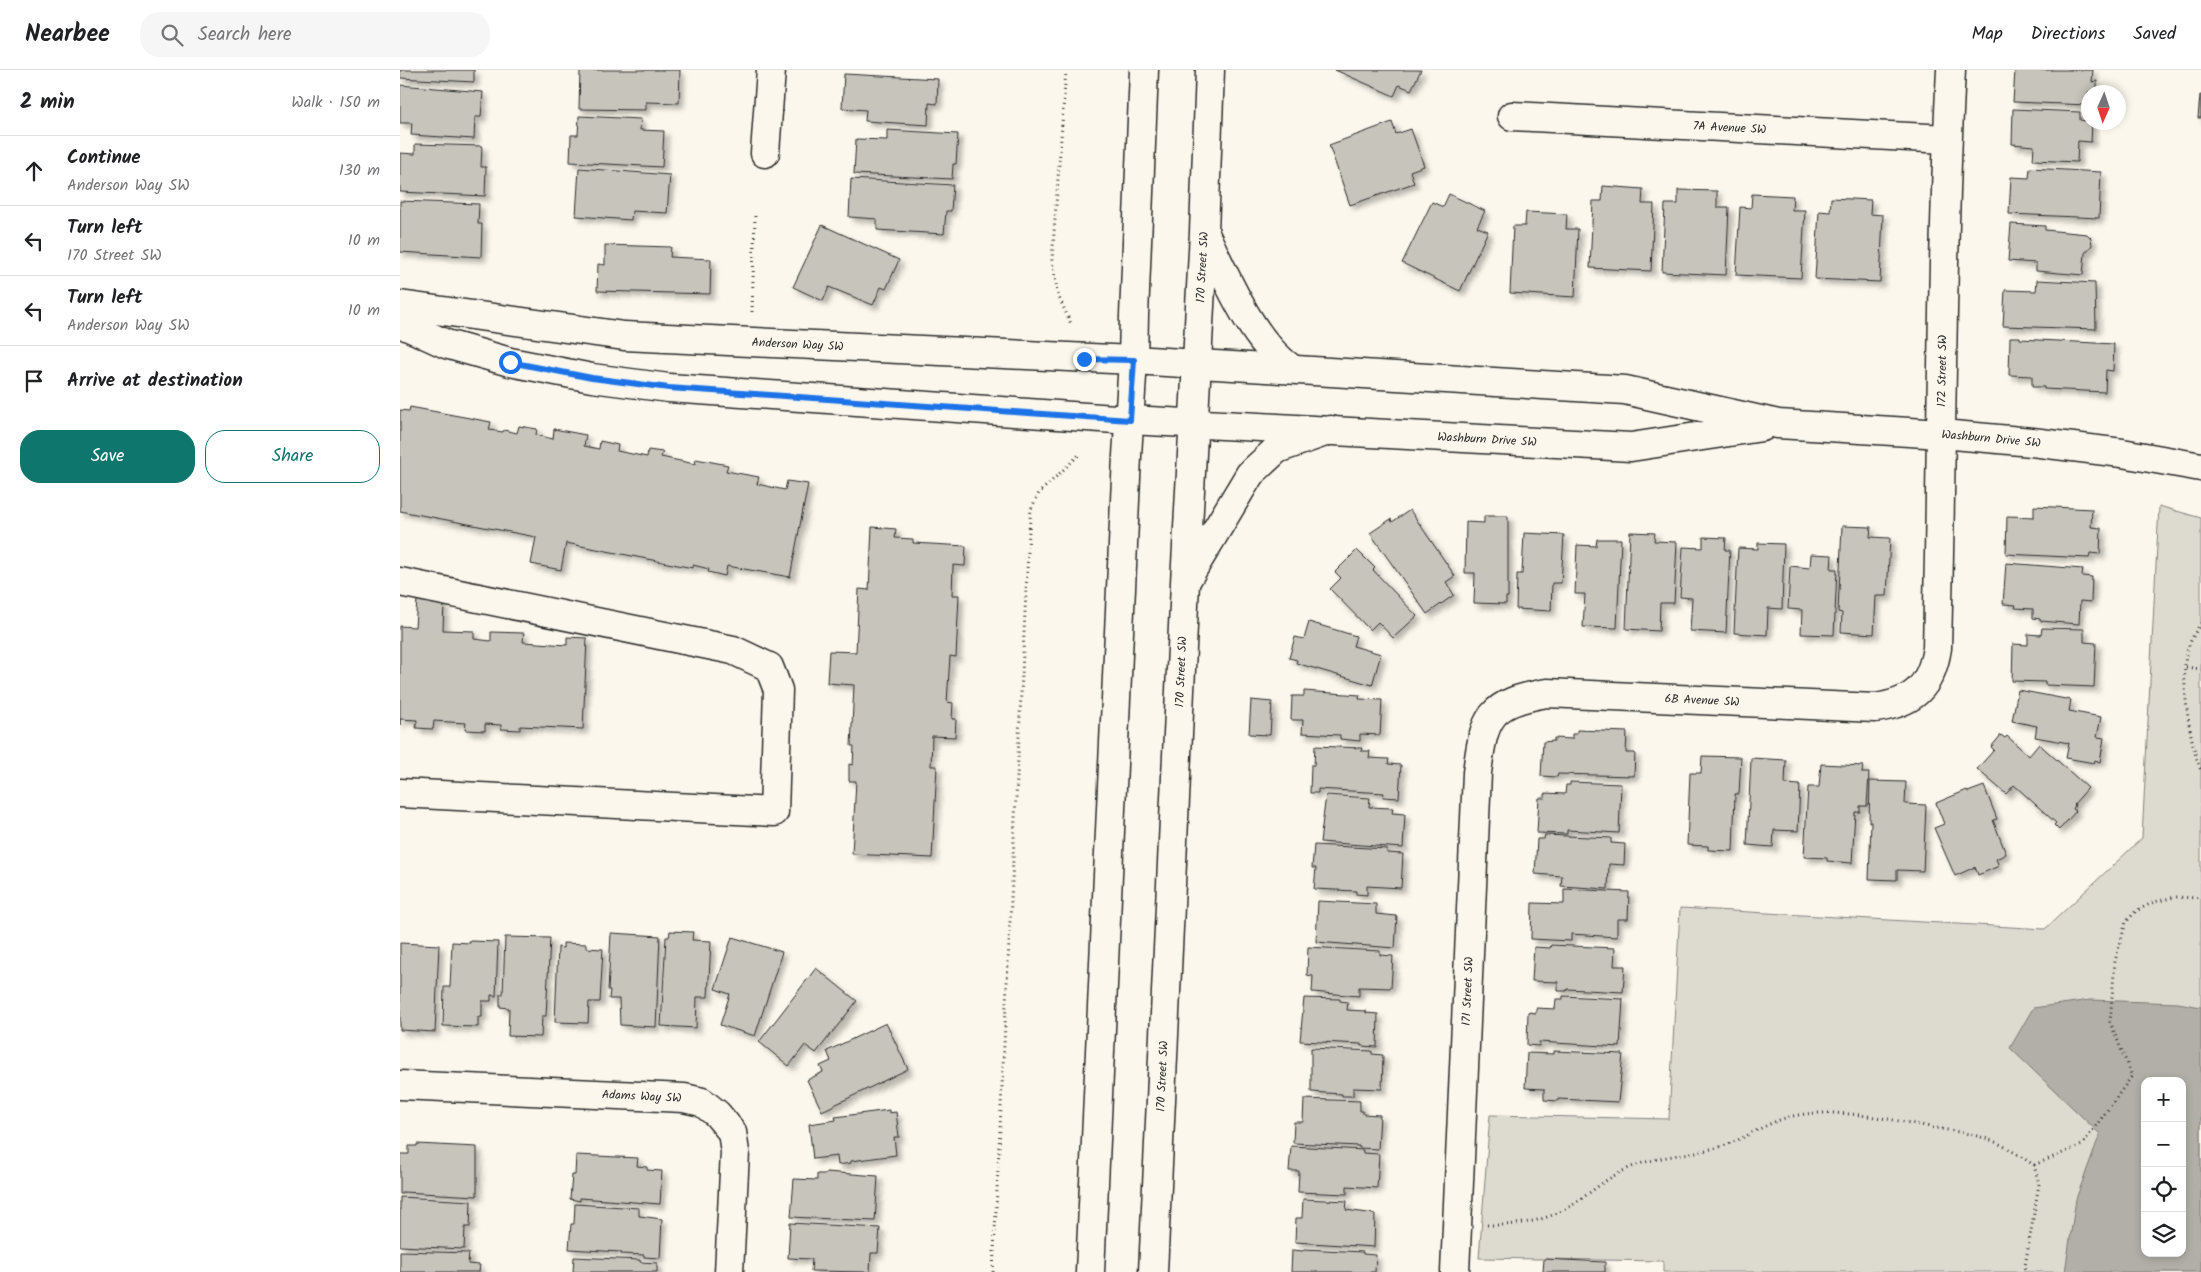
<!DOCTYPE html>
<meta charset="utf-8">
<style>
body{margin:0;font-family:Kalam,sans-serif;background:#f6f6f6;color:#202124}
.controls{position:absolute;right:15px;bottom:15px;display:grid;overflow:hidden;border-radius:10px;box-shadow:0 2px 8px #0003}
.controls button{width:45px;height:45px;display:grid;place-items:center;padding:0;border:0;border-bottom:1px solid #e0e0e0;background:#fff;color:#202124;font:25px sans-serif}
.compass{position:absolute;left:1681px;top:15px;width:45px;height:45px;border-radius:50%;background:#fff;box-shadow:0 2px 8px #0003;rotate:183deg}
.stop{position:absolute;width:15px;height:15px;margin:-11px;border:4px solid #1a73e8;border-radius:50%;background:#fff}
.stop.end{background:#1a73e8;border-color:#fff;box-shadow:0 1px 5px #0008}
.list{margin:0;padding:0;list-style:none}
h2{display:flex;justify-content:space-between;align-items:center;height:65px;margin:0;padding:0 20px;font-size:21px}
h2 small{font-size:16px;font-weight:400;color:#757577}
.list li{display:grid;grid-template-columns:32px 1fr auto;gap:15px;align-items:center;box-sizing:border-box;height:70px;padding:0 20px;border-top:1px solid #e0e0e0}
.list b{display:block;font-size:19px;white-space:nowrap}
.list p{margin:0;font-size:16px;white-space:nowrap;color:#757577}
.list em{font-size:16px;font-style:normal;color:#757577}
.actions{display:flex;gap:10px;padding:15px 20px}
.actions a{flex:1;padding:11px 0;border:1px solid #0f766e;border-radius:20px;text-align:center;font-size:18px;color:#0f766e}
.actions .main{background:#0f766e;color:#fff}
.icon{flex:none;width:28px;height:28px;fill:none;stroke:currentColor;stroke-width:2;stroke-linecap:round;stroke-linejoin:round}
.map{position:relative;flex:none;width:1801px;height:1202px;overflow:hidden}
header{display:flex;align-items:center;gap:30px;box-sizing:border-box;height:70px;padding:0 25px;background:#fff;border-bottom:1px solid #e0e0e0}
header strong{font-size:24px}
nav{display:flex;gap:28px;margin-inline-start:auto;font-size:18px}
.search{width:350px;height:45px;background:#f6f6f6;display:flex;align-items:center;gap:12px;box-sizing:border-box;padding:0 18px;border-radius:20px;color:#757577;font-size:19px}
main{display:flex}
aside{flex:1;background:#fff}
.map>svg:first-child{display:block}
.green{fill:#dddad0;stroke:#84827e;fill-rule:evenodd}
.water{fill:#b1afa7;stroke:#7b7a75;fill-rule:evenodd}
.building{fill:#c7c4bc;stroke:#2b2b2b;filter:url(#shadow)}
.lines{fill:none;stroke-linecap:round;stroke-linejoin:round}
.minor-casing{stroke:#2b2b2b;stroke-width:31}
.major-casing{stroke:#2b2b2b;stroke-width:31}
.path{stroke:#2b2b2b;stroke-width:3;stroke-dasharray:1 4;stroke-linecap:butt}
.minor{stroke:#fbf7ec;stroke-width:28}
.major{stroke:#fbf7ec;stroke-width:28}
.route{stroke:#1a73e8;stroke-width:6}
.labels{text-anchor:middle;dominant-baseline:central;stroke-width:4.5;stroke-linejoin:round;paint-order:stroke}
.street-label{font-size:12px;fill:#2b2b2b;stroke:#fbf7ec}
</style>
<header>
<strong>Nearbee</strong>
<div class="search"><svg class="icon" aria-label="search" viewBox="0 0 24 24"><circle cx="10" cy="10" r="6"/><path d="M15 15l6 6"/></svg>Search here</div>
<nav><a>Map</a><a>Directions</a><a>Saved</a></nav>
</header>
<main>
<aside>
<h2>2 min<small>Walk · 150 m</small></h2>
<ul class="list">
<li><svg class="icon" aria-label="ahead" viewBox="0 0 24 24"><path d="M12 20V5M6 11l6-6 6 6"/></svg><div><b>Continue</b><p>Anderson Way SW</p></div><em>130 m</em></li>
<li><svg class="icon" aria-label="left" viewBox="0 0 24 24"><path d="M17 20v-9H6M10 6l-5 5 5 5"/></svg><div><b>Turn left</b><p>170 Street SW</p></div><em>10 m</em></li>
<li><svg class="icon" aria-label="left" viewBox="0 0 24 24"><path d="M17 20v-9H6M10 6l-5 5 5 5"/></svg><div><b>Turn left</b><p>Anderson Way SW</p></div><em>10 m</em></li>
<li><svg class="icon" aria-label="arrive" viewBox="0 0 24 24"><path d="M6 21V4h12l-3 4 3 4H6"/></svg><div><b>Arrive at destination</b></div></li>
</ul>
<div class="actions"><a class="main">Save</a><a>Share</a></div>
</aside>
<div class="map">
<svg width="1801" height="1202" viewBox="0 0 1801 1202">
<defs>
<filter id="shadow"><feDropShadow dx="4.5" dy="4.5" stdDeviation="2.5" flood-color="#0004"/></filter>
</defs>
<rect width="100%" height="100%" fill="#fbf7ec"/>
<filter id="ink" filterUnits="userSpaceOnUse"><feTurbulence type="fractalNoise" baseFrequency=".02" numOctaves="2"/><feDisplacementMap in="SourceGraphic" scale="10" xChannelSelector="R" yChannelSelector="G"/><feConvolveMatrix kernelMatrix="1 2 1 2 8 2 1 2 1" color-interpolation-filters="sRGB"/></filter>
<g filter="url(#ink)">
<path class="green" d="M1759,436L1801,448V1202H1263V1191L1079,1188L1090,1045L1269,1049L1280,838L1645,859L1742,768ZM1745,1011H1782V1183H1745Z"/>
<path class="water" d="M1690,930L1778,933L1801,937V1202H1665L1676,1129L1700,1064L1610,978L1633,938ZM1745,1011H1782V1183H1745Z"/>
<g class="building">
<path d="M0,0H74V12L0,8Z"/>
<path d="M180,0H280L279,33L246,32V40L179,39Z"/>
<path d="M935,0H1021L1011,20L999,15L994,26Z"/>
<path d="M1615,0H1693L1692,12L1697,11V22H1688V35L1613,32Z"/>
<path d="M444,4L538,9L537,34L529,33L528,55L465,51L466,40L442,38Z"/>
<path d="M0,15L83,22L81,47H75L74,69L11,65L12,53H0Z"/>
<path d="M1800,25H1801V48H1798Z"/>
<path d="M1613,39L1680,42V50L1692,52L1691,72L1678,71L1677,92L1633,90L1634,76L1612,74Z"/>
<path d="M179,46L241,49L240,60L264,61L262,97L170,92L171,65H178Z"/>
<path d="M992,52L996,64L1011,59L1024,96L1010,101L1014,113L950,135L929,75Z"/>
<path d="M487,60L558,64L556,94H553L552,109L454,104L456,69L487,70Z"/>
<path d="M15,74L82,76L81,97H86L85,126L0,122V83L15,84Z"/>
<path d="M179,98L270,105L267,143L232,141L231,150L176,146Z"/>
<path d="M1630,98L1701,102L1699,148L1609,144L1611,107L1629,108Z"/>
<path d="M451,109L553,115L551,141H546L544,164L477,160V149L449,147Z"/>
<path d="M1203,116L1243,119L1242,134H1254L1251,201L1190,198L1193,131H1202Z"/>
<path d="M1278,120L1317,121V137H1329L1326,205L1262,202L1265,134H1278Z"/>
<path d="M1049,124L1085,141L1077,157L1088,161L1060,221L1002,193L1032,132L1043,137Z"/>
<path d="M1352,124L1393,126L1392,140H1405L1401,208L1336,205L1340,137L1351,138Z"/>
<path d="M1431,128L1471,130L1470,144L1483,145L1480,212L1415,209L1419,141L1430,142Z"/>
<path d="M0,131L79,134L78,154H82L81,187L0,182Z"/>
<path d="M1126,142L1167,144L1166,159H1178L1175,227L1110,223L1113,156H1125Z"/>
<path d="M1611,154L1645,156V160L1687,164L1691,168L1692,175L1685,183L1683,205L1636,201V193L1608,191Z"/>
<path d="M422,155L499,190L486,219L481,217L473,235L429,217L423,231L393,217Z"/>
<path d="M205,175L271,177L270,187L311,189L310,224L197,221L198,194L205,195Z"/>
<path d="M1637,210L1695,213L1696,259L1603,256L1605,220L1636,221Z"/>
<path d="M1610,267H1620V269L1714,274L1713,301L1706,300L1705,322L1644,319V317H1632V306L1609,305Z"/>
<path d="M10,337L91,352L89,360L103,362L104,360L117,363L119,356L137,359L136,365L153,369L154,359L186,365L184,376L199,379L200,371L218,375L217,381L247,387L248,380L263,382L261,387L295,394L296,389L328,395L326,401L359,407L357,414L385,420L387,411L408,414L390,507L327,496L325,506L308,502L309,499L293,495V498L166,473L161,500L131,494L136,467L0,441V340L9,341Z"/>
<path d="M1634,436L1692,439L1691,457L1701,458L1700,484L1690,483L1689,488L1606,484L1607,446L1634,447Z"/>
<path d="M1010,440L1055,506L1046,512L1054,525L1027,544L970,463L991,449L992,452Z"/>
<path d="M1084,446H1108V527H1106V534L1074,533L1075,503H1065L1066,452L1084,453Z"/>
<path d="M1442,456L1471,457L1470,467L1490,468L1487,526H1476L1474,564L1441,562L1442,543L1438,542Z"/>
<path d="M472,457L496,459L495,468L513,469V473L566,476L565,496L553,495L552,525H559L556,587L550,586L547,632L553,633L552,649H556L555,667L532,666L531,696H537L532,788L452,784L456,711H449V694L453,695L454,676H451L454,615L427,613L429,581L456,582L459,519L469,520Z"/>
<path d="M1230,462L1255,463L1254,471L1277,472L1274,533H1260L1259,561L1226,559Z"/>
<path d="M1124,463L1164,465L1161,513H1152L1151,541L1116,539L1117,504H1122Z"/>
<path d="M1303,467L1326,468L1325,480H1330L1326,563L1290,561L1292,528L1280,527L1283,477L1303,478Z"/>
<path d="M1197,469H1221L1217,558L1183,557L1185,524H1175L1177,475L1196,476Z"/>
<path d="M1358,473L1384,474L1382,539L1368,538L1367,565L1334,563L1338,478L1358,479Z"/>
<path d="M957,480L975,498L973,500L1017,546L993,568L978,552L970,560L930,519L941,508L935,502Z"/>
<path d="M1411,484L1432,485L1431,499H1437L1434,565L1401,564L1402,540L1388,539L1390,496L1410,498Z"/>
<path d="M1606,493L1683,499L1682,506L1692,507L1691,532L1680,531L1679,554L1640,551V549L1633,548V539L1615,538L1616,535L1603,534Z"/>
<path d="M17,529L44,530L43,560L74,561V569L91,571V562L124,563L123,572L167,575V567L187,568L183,659L120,656V660L101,659V655L85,654V661L65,660L66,653L34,651L33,659L16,658L17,650L0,649V655V556L15,557Z"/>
<path d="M909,552L956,566L953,576L981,584L972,615L896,593L897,590L889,588L895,567L904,569Z"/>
<path d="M1642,558L1684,559V572L1696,573L1694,617L1645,615V612L1612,611L1613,574L1628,575V564L1641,565Z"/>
<path d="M1618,620L1671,630L1669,641L1701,647L1697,667L1704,668L1700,692L1695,690L1694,693L1666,688L1669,673L1635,667L1637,656L1612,651Z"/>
<path d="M904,621L960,625L959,629L982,630L980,665L960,664V671L940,669V665L902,663L903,650H891L892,626H904Z"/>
<path d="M851,630L872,632L870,665L849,664Z"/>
<path d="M1177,660L1227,662L1226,683H1235L1234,706L1158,704L1157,707L1141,706L1143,672L1154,671V668L1172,669V664H1177Z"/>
<path d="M1601,665L1605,668L1607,666L1629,686L1639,674L1688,718L1674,734L1675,735L1673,739L1676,741L1659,760L1654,755L1656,753L1614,715L1606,724L1577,699L1594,680L1591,677Z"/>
<path d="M915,676L962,678L961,681H970L969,688L989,689L988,694L1001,695L999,728L983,727L984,723L918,719V723H910L911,695H914Z"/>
<path d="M1302,686L1341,687L1339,724H1335L1333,781L1308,780V776L1287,775L1290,703H1301Z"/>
<path d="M1351,688L1386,690L1385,714L1400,715L1398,761L1374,760L1373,777L1347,775Z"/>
<path d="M1421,694L1463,696L1462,703H1469L1467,736H1460V742H1455L1452,793L1427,791V788L1404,787L1408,717H1419Z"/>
<path d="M1470,711L1506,712L1505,734L1526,735L1523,801L1497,800V810L1469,809L1471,752H1469Z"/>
<path d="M1170,712L1221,714L1219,763L1167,760V764L1137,763L1139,728H1145V723L1165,724L1166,715H1170Z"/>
<path d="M1584,716L1597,749L1593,750L1606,784L1596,789L1599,796L1578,805L1575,797L1555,806L1534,758L1544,754L1536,733L1567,720L1568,722Z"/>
<path d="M926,725L970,728L969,737L993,738L992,743L1005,744L1003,778L920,772Z"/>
<path d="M1145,765L1211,768V773L1225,774L1224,795L1209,794L1208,819L1161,816L1162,806L1135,804L1137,769H1144Z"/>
<path d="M914,775L987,779V783L1003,784L1001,818L967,816V825L956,824V821L914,819L916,798H912Z"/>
<path d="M1164,819L1229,822L1228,849H1217V867L1171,864V871L1131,869L1132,833L1164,834Z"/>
<path d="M918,831L976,834V844L997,846L995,878L916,872Z"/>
<path d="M270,861L293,862L292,870L311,871L308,927H297L296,958L261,956L266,867H269Z"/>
<path d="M211,863L260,866L256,957L220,955L219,929H209L210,920H208Z"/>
<path d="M105,867L150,868L146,946H142L141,967L108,966L109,938L100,937V924H103Z"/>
<path d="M332,867L382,882L355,966L320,955L330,924L315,919Z"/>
<path d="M70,871L98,872L96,926L91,925V931H82V947H78V957L43,956L44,917H50L52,872L70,873Z"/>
<path d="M0,873L39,875L35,962L0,960Z"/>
<path d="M163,873L186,874V878L203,879L200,932H189L188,953L155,952L158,877L163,878Z"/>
<path d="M1151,875L1215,878L1214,896H1225L1223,922L1167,919V921H1158V912L1132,911L1134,877L1150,878Z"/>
<path d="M908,877L980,881V885L993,886L991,918L959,917V926L912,922L913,906L907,905Z"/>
<path d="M416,898L457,931L416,983L405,975L389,996L359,972Z"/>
<path d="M1163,926L1223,929L1220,977L1139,972V976L1127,975L1128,942L1136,943V938L1155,939L1156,929H1163Z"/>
<path d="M904,928L940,929V931L948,932L947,940L966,941V943L978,944L977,977L961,976V974L900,971Z"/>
<path d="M486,953L508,999L422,1041L407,1010L423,1002L420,996L431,991L427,981Z"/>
<path d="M911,978L972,981V984L983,985L982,1019L953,1018V1026H942V1024L911,1022Z"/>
<path d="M1154,981L1223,984L1218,1032L1158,1029V1031L1144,1030V1019L1125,1018L1127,983L1154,984Z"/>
<path d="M904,1029L960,1031V1041H963V1044L980,1045L978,1079L959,1078V1076L893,1073L894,1052H903Z"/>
<path d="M489,1040V1043L496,1042L499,1067H494L496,1085L451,1091V1093L438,1095L437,1086L413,1089L409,1054L436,1050L435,1047Z"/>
<path d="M17,1074L77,1077V1126L3,1122V1124H0V1084H9V1076H17Z"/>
<path d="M891,1076L963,1080V1083L979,1084L977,1118L947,1116V1124L898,1122L899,1101H889Z"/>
<path d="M176,1085L238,1088L237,1096L247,1097V1100L262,1101L260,1134L180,1128V1131L170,1129L172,1105H175Z"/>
<path d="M426,1102L478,1106L475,1151L391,1147L394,1109L417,1110V1104H425Z"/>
<path d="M0,1127L71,1131L70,1157H65L64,1179L0,1176Z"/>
<path d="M903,1129L947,1131L946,1140L975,1144L974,1177L895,1172L896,1148H902Z"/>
<path d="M175,1134L239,1138V1146L262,1149L260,1188L244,1187V1185L221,1184V1182L169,1179L171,1154H174Z"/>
<path d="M390,1153L480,1158L478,1183H471L470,1202L411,1201L412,1189L388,1188Z"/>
<path d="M904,1179L963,1182V1184L976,1185L975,1202H891L892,1180L903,1181Z"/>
<path d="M0,1181L69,1183L68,1194L80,1195L79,1202H0Z"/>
<path d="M174,1187L240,1190V1192L257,1193V1202H173Z"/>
<path d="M1144,1189L1205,1192V1202H1143Z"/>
</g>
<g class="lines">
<defs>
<g id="minor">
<path id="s1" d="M1112,46L1547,69"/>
<path d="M365,83L371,0"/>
<path id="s2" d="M0,235L224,266L733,290L1225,320L1378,354L1542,364L1632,372L1722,383L1801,397"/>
<path id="s3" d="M0,253L46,274L110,292L192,308L269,318L730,350L1231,377L1362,357"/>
<path d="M0,512L333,580L369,597L378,620L374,742L0,723"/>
<path id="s4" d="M0,1015L284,1028L302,1032L317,1044L332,1062L335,1082L329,1202"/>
<path id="s5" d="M1055,1202L1077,703C1084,646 1089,633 1147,623L1475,638C1513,633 1531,617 1537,578C1542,385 1541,192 1551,0"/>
</g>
<g id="major">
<path d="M805,164C826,207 852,272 892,299"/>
<path d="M787,509L850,404L877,379L931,360"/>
<path d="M690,1202L727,386L733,290L734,246L744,0"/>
<path id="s6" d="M753,1202L785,513L804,162L810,0"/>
</g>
</defs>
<use href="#minor" class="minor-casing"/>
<use href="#major" class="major-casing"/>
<g class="path">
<path d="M666,0L652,190L658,225L671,254"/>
<path d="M352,242L355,146"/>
<path d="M1801,553C1795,562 1790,571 1787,581C1780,606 1790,677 1801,700"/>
<path d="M1786,597L1801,599"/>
<path d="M1634,1095L1682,1075L1732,1006L1710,952L1715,891L1726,852L1736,841L1754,832L1775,827L1801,828"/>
<path d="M1087,1155C1117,1156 1148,1151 1174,1134C1191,1122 1208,1107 1227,1099C1257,1085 1292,1085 1323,1076C1346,1068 1366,1053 1389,1047C1431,1036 1494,1050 1536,1058C1552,1061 1569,1063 1584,1068C1602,1073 1618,1085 1634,1095L1639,1114L1624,1202"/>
<path d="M593,1202L629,460L631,439L639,423L681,383"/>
</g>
<use href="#minor" class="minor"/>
<use href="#major" class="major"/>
</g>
</g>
<g class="lines" filter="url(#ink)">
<path class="route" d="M110,292L192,308L269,318L730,350L734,290L684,289"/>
</g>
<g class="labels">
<g class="street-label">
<text stroke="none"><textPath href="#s1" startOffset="218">7A Avenue SW</textPath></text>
<text stroke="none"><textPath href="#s6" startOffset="1006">170 Street SW</textPath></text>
<text stroke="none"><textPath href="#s2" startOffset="400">Anderson Way SW</textPath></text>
<text stroke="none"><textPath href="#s5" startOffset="1320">172 Street SW</textPath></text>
<text stroke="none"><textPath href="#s2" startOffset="1599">Washburn Drive SW</textPath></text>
<text stroke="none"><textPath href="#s3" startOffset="1098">Washburn Drive SW</textPath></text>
<text stroke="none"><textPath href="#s6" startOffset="601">170 Street SW</textPath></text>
<text stroke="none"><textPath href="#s5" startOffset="775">6B Avenue SW</textPath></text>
<text stroke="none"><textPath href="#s5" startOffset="281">171 Street SW</textPath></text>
<text stroke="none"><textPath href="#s6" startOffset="196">170 Street SW</textPath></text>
<text stroke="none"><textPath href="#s4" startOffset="242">Adams Way SW</textPath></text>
</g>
</g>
</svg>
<div class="controls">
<button>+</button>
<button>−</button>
<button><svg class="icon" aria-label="locate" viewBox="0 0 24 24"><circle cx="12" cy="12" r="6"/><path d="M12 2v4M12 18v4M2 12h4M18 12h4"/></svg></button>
<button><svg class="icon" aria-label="layers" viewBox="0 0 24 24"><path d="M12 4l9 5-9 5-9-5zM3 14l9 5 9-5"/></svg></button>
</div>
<svg class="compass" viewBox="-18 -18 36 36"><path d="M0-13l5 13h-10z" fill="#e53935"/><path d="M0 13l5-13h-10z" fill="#757577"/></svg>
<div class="stop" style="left:110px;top:292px"></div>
<div class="stop end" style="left:684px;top:289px"></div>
</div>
</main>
